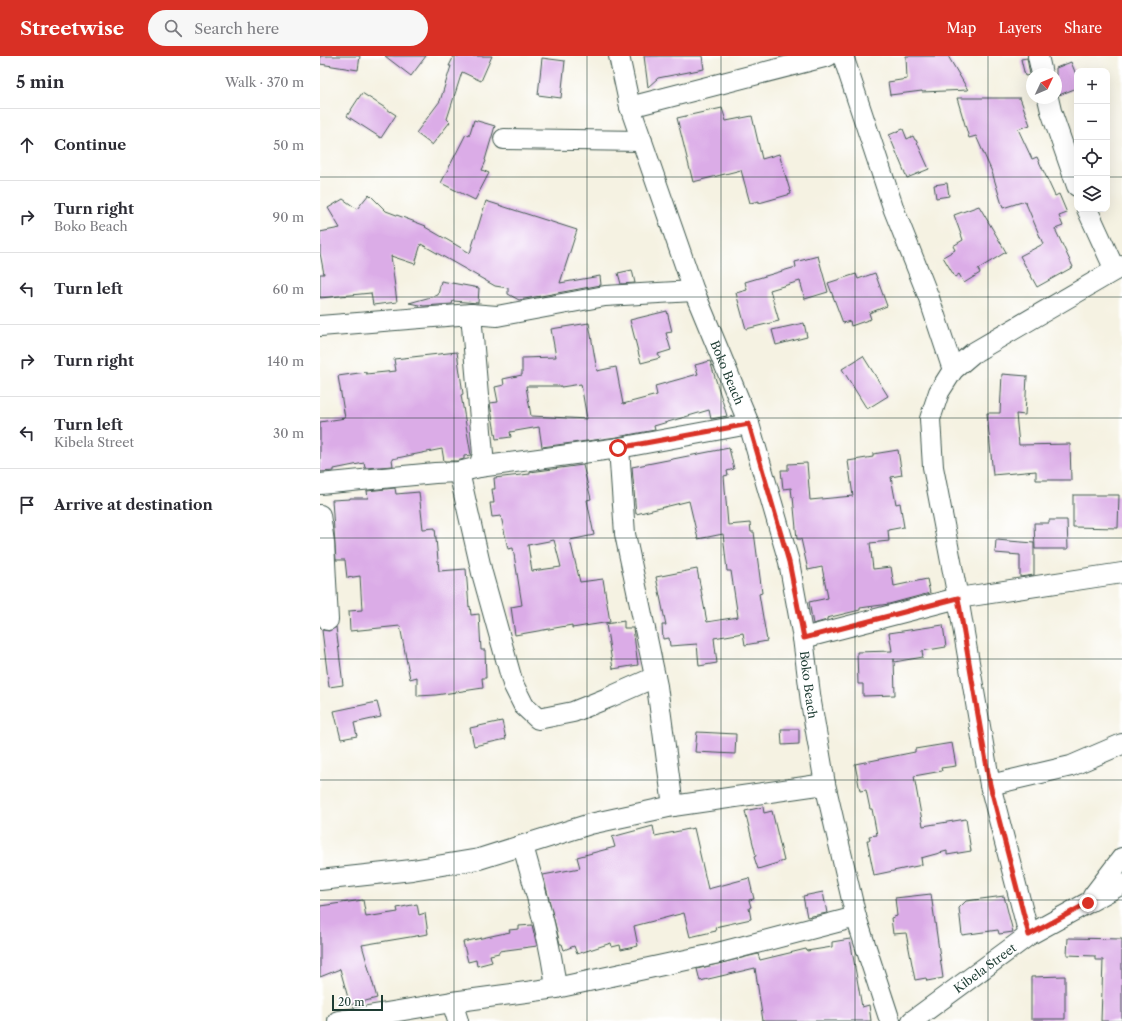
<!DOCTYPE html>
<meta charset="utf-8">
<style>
body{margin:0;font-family:"Libre Caslon Text",serif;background:#f7f7f7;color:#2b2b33}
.controls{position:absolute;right:12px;top:12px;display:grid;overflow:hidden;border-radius:8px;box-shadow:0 4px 16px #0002}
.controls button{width:36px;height:36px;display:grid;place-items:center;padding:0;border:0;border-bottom:1px solid #e1e1e2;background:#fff;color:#2b2b33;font:20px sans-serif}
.compass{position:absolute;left:706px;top:12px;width:36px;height:36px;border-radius:50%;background:#fff;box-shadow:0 4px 16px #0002;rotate:46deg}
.scale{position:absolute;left:12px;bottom:10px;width:51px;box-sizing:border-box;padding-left:4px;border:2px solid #1f3d34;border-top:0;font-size:11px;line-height:14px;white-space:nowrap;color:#1f3d34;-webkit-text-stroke:3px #fff;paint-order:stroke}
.stop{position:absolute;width:12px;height:12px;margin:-9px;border:3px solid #d93025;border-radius:50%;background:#fff}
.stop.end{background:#d93025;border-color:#fff;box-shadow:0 1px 4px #0008}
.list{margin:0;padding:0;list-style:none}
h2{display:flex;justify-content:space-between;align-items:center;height:52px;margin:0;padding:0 16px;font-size:17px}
h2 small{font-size:13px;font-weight:400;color:#7c7c81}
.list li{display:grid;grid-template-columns:26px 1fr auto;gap:12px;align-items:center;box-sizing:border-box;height:72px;padding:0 16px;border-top:1px solid #e1e1e2}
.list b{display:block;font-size:15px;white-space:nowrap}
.list p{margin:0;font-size:13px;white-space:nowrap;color:#7c7c81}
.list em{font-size:13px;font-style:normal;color:#7c7c81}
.icon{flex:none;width:22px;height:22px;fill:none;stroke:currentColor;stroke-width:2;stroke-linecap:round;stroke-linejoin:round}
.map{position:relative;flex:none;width:802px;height:965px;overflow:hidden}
header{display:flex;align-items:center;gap:24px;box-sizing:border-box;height:56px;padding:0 20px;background:#d93025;color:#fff}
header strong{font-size:19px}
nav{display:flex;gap:22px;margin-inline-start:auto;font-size:14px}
.search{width:280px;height:36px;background:#f7f7f7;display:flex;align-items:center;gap:10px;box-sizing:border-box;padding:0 14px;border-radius:22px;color:#7c7c81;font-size:15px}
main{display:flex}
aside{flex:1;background:#fff}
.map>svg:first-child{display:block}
.building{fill:#dbace7;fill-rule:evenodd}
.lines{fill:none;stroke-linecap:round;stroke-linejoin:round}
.minor-casing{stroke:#3f584e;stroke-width:22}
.minor{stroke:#fff;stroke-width:20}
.route{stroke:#d93025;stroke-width:5}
.grid{fill:none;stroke:#1f3d34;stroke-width:1;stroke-opacity:0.55}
.labels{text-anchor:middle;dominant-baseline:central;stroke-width:4;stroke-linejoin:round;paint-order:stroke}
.street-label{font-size:12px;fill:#1f3d34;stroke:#fff}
</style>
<header>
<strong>Streetwise</strong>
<div class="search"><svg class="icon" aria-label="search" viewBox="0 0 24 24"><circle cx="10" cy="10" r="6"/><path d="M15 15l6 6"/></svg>Search here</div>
<nav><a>Map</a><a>Layers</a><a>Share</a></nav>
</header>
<main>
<aside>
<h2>5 min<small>Walk · 370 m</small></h2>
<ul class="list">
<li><svg class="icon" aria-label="ahead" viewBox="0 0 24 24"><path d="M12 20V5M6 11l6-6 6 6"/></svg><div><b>Continue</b></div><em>50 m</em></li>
<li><svg class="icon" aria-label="right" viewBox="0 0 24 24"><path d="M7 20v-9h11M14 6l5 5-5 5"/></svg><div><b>Turn right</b><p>Boko Beach</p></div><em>90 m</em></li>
<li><svg class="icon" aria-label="left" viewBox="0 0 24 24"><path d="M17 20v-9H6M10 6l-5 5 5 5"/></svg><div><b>Turn left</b></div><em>60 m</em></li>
<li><svg class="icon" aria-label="right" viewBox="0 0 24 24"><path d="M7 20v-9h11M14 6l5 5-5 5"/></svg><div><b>Turn right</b></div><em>140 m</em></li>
<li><svg class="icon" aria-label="left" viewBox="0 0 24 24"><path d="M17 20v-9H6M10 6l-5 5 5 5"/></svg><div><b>Turn left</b><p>Kibela Street</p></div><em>30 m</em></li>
<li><svg class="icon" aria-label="arrive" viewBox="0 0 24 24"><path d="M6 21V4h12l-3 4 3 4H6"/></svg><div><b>Arrive at destination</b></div></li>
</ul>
</aside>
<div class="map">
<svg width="802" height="965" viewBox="0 0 802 965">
<rect width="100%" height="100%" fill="#fff"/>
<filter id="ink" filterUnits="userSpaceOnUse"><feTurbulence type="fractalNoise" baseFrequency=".025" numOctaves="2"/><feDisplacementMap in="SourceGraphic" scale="8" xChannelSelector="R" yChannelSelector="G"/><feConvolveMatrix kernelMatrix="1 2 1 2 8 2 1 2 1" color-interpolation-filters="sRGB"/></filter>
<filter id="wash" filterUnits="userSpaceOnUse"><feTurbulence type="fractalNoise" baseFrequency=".012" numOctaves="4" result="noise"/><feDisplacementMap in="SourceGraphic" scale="16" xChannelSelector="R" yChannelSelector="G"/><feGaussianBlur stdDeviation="0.9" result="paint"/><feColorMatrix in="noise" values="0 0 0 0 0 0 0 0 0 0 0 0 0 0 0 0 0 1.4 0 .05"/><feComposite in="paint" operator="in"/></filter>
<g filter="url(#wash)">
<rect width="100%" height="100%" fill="#f5f2e2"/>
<g id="blocks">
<g class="building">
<path d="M0,0H40L38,14L0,8Z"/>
<path d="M65,0H106L91,20Z"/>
<path d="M134,0H172L161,25L142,16L127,63L130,66L112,89L96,77L120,45L131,10H129Z"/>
<path d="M324,0H382L384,13L338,22L328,31Z"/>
<path d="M586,0H628L648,34L602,36V35L570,39L568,26L587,23Z"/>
<path d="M222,2L245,5L241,42L218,39Z"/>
<path d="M707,2L710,19L705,20L701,3Z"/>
<path d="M751,6L757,21V32L739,39L736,34V12Z"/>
<path d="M42,37L76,59L61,82L27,60Z"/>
<path d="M637,42H700L710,69L698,73L712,103L717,101L735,140L739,138L747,157L739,160L743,170L735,173L753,211L717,231L700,200L723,188L705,145L683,152L672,116L656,80L649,82Z"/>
<path d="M402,52L406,65L432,60L442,103L459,98L471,138L439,147V145L430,147L421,114L373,126L357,62Z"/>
<path d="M154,64L175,70L165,104L166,105L162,114L169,117L155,144L121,127L146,78L149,80Z"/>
<path d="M583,73L587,83L593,80L595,84H596L609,113L587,122L569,79Z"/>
<path d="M627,127L629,140L616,142L614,129Z"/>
<path d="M49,138L66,155L106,170L105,171L150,197L166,145L257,174L240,227L280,220L281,229L199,244L188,238V232L175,230L101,188L95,208L71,200L77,246L53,249L51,237L0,242V218H4L0,197V176L20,172L8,152L23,143L37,153Z"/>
<path d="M659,150L686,196L658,213L660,217L644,227L639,218L635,221L623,201L635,194L633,190L643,184L634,159Z"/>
<path d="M498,200L508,236L485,243L480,225L450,234L459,265L426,273L416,237L427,234L425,226L476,211L475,206Z"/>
<path d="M312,214L315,227L301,228L298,217Z"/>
<path d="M555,217L567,250L549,257L551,263L531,270L530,265L523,267L508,227L536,218L538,223Z"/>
<path d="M121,225L159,232L158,247L133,245L132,248L104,250L89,247L118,239Z"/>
<path d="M347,255L352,276L346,277L351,294L338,298L340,302L321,307L310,264Z"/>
<path d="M269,267L277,315L296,311L303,348L337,339L335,330L378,318L375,309L390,305L407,360L391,363L389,354L334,370L335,374L297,381L222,391L219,371L190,376L191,381L176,383L170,347L178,346L175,331L184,329L183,323L202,319V302L236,301L231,273ZM261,328L267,363L211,360L206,330H241V331Z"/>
<path d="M484,267L487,281L456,289L452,274Z"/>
<path d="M137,296L143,338L141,339L151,399L144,400V403L137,405H124L122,393L72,403L73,410L45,412L44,407L14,413V415L0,416V366L25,362L18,320L46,316V318L76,315L74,303Z"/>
<path d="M543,300L568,340L547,353L522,313Z"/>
<path d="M682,318L707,320L705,359L696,358L699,389L750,388L751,424H716V415L673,419L667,357H680Z"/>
<path d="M409,392L414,413L407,415L408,419L404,420L408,469L430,467L431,476H434L442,537L439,538L447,585L425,589L423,577L394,582L397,607L379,610L377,588L350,590L349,582L343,583L342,569H346L336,521L377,513L387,566L418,561L411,515H407L403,478L378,483L369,445L316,458L312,411Z"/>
<path d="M578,394L582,419L571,421L576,448L580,447L584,471L568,474L569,485L550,487L553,513L571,511L574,530L607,523L610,537L569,548L540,552V554L507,562V564L493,568L489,546L508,542L502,511L488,514L481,483H477L473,441H472L471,432L463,433L461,414H468V408L487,407L490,444L533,440L528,405L553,401V398Z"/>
<path d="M263,409L271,443L267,444L274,479L250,484L260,526L283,523L290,566L252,572V569L195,579L191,551L202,549L193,492L188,493L181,460L172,461L170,447H174L172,433H175L174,422L210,418V416ZM234,484L241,511L212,515L208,489Z"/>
<path d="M75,432L76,438L99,436L103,473L115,472L119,515L146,513L149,551L150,550L151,559L159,558L161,594H165L166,622H162L163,632L116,639L97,640V621L90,623L80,570L30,575L29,555L42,554L40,520L27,522L25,504H16L12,444L30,443V442H48L47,435Z"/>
<path d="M753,439H799L798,472L753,471Z"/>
<path d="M729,464H747L748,493H715L714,467H729Z"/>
<path d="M676,484L714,487V519L700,521V499L675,497Z"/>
<path d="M304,565V572H313L318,609L293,613L286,568Z"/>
<path d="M623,569L626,591L602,595L603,601L574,606V603L575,639L543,640V628H538L537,596L572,595L569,577Z"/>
<path d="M16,571L23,629L9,631L2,574L9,575Z"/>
<path d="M57,646L61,661L34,667L37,680L21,683L14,655Z"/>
<path d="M182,665L186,683L154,690L150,672Z"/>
<path d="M461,673H479V688L462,689Z"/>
<path d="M377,676L416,678L415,698L375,696Z"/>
<path d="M632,687L636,710L621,712L622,715L594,720L603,770L646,763L651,795L627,799V795L601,802L602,809L554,819L547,784H550L549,780L557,779L552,753H550L546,734L540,735L535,708L595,696V693Z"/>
<path d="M443,751L444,757L452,755L464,805L438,813L434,801L436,800L425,755Z"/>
<path d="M333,770L335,780L374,772L388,833L429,822L434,843L429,844L431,851L429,852L431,863L395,871L396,875L370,881L364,857L314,870L318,890L301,894L300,889L292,891L291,887L257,898L254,890L244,894L242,888H240L223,819L260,812L257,801L295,791L292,781Z"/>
<path d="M503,836L507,857L487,861L483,840Z"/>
<path d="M611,838L623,922L607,925L606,922L595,924L586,877L573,878L571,862L577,860L575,842Z"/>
<path d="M684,840L693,876L679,878L678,874L642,879L639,852L646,845Z"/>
<path d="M43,844L46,861L78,856L77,852L97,848L99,859L105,857L108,878L42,889L57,942L30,949L20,913L0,921V850Z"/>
<path d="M212,869L217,890L179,895V897L170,899L172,906L157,910L156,904L148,906L143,886L190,876L189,874L199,873V870Z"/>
<path d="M748,882L802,883V965H781L783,904H775V900L747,899Z"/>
<path d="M530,883L542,951L549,949L551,965H443L435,912L380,925L377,913L438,898L440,904L486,893L487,895L512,891V886Z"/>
<path d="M745,920V963H711V921Z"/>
</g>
</g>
</g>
<g filter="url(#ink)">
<use href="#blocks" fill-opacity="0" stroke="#3f584e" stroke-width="1"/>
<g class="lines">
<defs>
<g id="minor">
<path id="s1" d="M299,0L310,51L374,235L429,368L469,506L483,582L491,646L505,728L536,861L570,965"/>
<path d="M523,0L574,154L609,242L633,314"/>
<path d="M718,0L722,18"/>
<path d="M728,42L731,55L757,130"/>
<path d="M310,51L508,0"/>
<path d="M184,83L322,85"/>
<path d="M767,153L795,214"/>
<path d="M151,258L163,398L159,411"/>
<path d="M0,270L151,258L177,260L285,240L374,235"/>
<path d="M299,392L305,478L337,630L353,750"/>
<path d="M139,416L162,517L193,628L204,650L218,663L253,656L290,641L335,621"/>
<path d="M0,428L115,417L139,416L159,411L299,392L429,368"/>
<path d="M0,459L4,486L8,564"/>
<path d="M483,582L638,542L802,517"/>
<path d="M670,729L751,710L802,688"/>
<path d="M203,790C216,837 230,883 236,932"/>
<path d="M0,824L92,814L159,803L270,768L353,750L505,728"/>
<path d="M773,840L802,802"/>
<path d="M709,879L670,729L638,542L613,411L610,363L619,336L633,314L653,297L802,210"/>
<path d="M132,946L138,965"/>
<path d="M18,965L132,946L236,932L394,898L536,861"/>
<path id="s2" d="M592,965L709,879L802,828"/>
</g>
</defs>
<use href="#minor" class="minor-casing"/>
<use href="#minor" class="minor"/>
</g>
</g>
<g class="lines" filter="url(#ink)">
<path class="route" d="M298,392L429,368L469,506L484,582L638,542L670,729L709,879L768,847"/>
</g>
<path class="grid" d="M134,0V965M267,0V965M401,0V965M535,0V965M668,0V965M0,121H757M787,121H802M0,241H802M0,362H802M0,482H802M0,603H802M0,724H802M0,844H802"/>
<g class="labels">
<g class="street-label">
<text stroke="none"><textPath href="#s1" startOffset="335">Boko Beach</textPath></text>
<text stroke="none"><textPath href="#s1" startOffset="659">Boko Beach</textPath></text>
<text stroke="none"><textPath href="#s2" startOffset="90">Kibela Street</textPath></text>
</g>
</g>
</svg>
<div class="controls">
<button>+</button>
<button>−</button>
<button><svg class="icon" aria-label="locate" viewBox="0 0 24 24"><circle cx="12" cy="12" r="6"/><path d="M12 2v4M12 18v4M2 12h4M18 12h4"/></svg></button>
<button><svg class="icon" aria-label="layers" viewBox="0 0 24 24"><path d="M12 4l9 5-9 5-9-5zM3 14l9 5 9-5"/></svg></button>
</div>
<svg class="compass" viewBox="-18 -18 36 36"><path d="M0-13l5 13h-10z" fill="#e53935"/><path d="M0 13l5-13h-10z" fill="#7c7c81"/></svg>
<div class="scale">20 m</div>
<div class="stop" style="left:298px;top:392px"></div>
<div class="stop end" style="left:768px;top:847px"></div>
</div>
</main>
